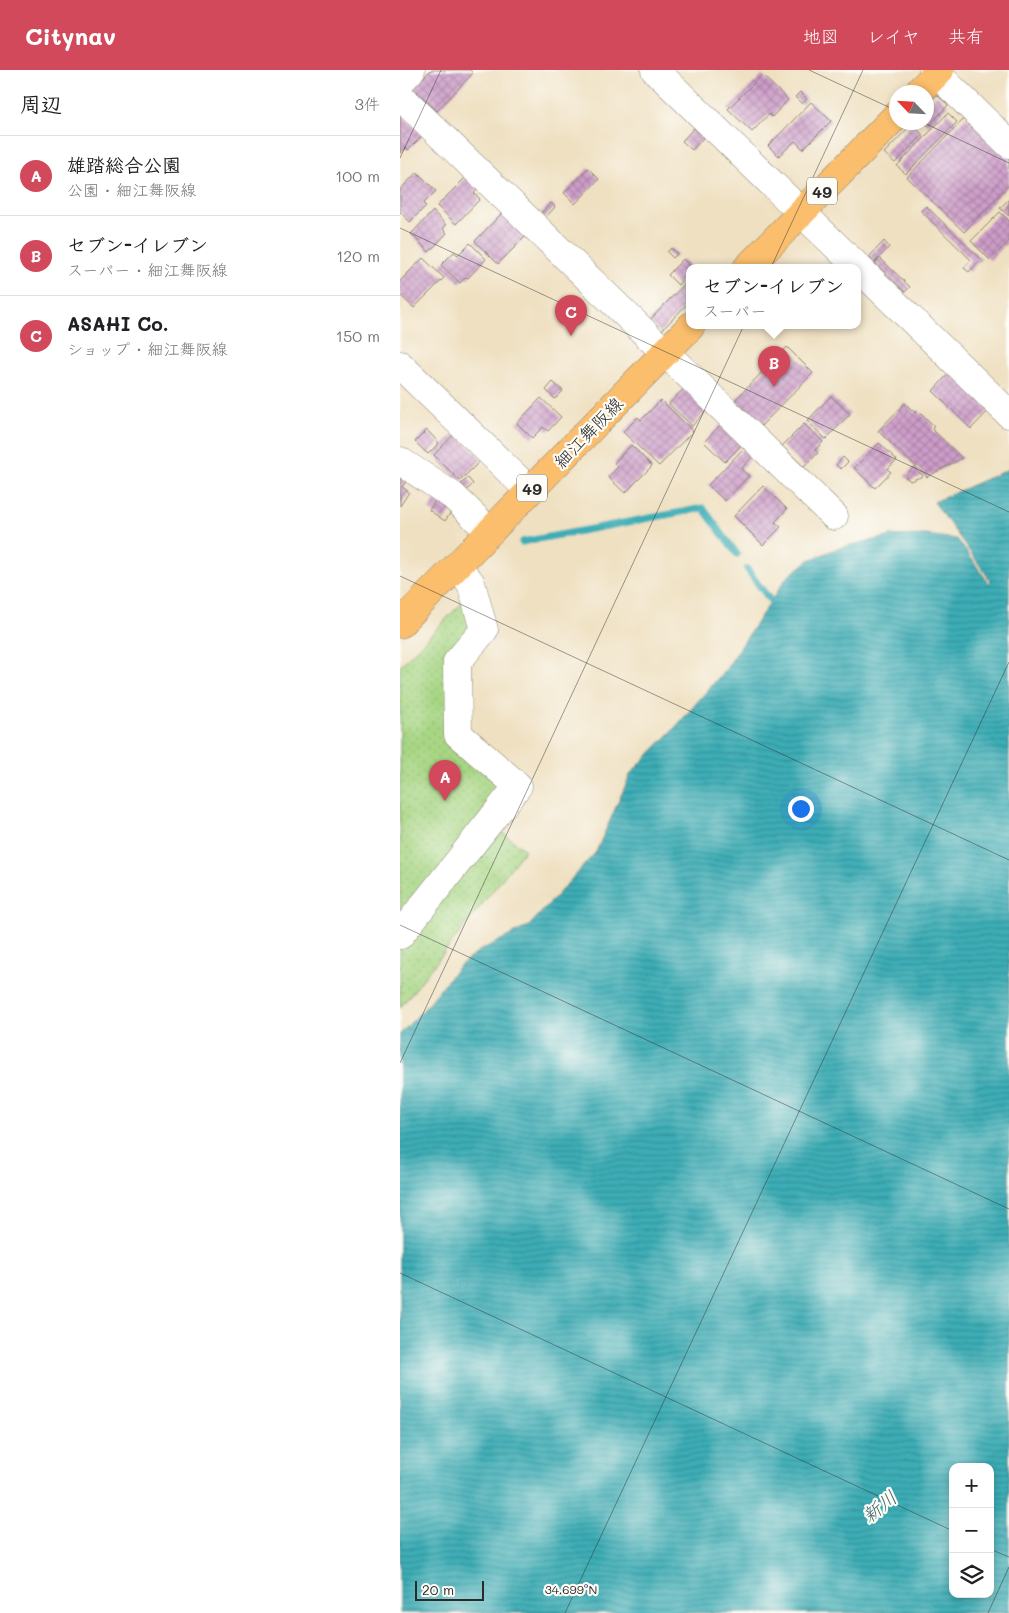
<!DOCTYPE html>
<html lang="ja">
<meta charset="utf-8">
<style>
body{margin:0;font-family:Mali,"Klee One",sans-serif;background:#f2f2f2;color:#202124}
.controls{position:absolute;right:15px;bottom:15px;display:grid;overflow:hidden;border-radius:10px;box-shadow:0 2px 8px #0003}
.controls button{width:45px;height:45px;display:grid;place-items:center;padding:0;border:0;border-bottom:1px solid #e0e0e0;background:#fff;color:#202124;font:25px sans-serif}
.compass{position:absolute;left:489px;top:15px;width:45px;height:45px;border-radius:50%;background:#fff;box-shadow:0 2px 8px #0003;rotate:295deg}
.scale{position:absolute;left:15px;bottom:12px;width:69px;box-sizing:border-box;padding-left:5px;border:2px solid #2b2b2b;border-top:0;font-size:14px;line-height:18px;white-space:nowrap;color:#2b2b2b;-webkit-text-stroke:4px #fdfcf7;paint-order:stroke}
.you{position:absolute;left:400px;top:738px;width:18px;height:18px;margin:-12px;border:4px solid #fff;border-radius:50%;background:#1a73e8;box-shadow:0 0 0 8px #1a73e833}
.badge{display:grid;place-items:center;width:32px;height:32px;border-radius:50%;background:#d1495b;color:#fff;font-size:16px;font-weight:700}
.pin{position:absolute;translate:-50% -41px;filter:drop-shadow(0 1px 2px #0008)}
.pin::after{content:'';position:absolute;top:26px;width:18px;height:15px;background:inherit;clip-path:polygon(0 0,100% 0,50% 100%)}
.popup{position:absolute;left:286px;top:194px;width:175px;height:65px;box-sizing:border-box;display:grid;place-content:center;border-radius:10px;background:#fff;filter:drop-shadow(0 1px 4px #0005);font-size:16px;white-space:nowrap;color:#757577}
.popup b{font-size:19px;color:#202124}
.popup::after{content:'';position:absolute;left:50%;top:100%;margin-left:-10px;border:10px solid transparent;border-top-color:#fff}
.list{margin:0;padding:0;list-style:none}
h2{display:flex;justify-content:space-between;align-items:center;height:65px;margin:0;padding:0 20px;font-size:21px}
h2 small{font-size:16px;font-weight:400;color:#757577}
.list li{display:grid;grid-template-columns:32px 1fr auto;gap:15px;align-items:center;box-sizing:border-box;height:80px;padding:0 20px;border-top:1px solid #e0e0e0}
.list b{display:block;font-size:19px;white-space:nowrap}
.list p{margin:0;font-size:16px;white-space:nowrap;color:#757577}
.list em{font-size:16px;font-style:normal;color:#757577}
.icon{flex:none;width:28px;height:28px;fill:none;stroke:currentColor;stroke-width:2;stroke-linecap:round;stroke-linejoin:round}
.map{position:relative;flex:none;width:609px;height:1543px;overflow:hidden}
header{display:flex;align-items:center;gap:30px;box-sizing:border-box;height:70px;padding:0 25px;background:#d1495b;color:#fff}
header strong{font-size:24px}
nav{display:flex;gap:28px;margin-inline-start:auto;font-size:18px}
main{display:flex}
aside{flex:1;background:#fff}
.map>svg:first-child{display:block}
.grass{fill:url(#grass-dots);stroke:#698058}
.water{fill:url(#water-rules);stroke:#346c70;fill-rule:evenodd}
.lines{fill:none;stroke-linecap:round;stroke-linejoin:round}
.stream{stroke:#3cadb6;stroke-width:7}
.building{fill:url(#building-cross-hatch)}
.minor-casing{stroke:#8d8676;stroke-width:29}
.major-casing{stroke:#8d8676;stroke-width:29}
.minor{stroke:#fff;stroke-width:28}
.major{stroke:#fabe6d;stroke-width:28}
.ticks{fill:none;stroke:#2b2b2b;stroke-width:1;stroke-opacity:0.45}
.labels{text-anchor:middle;dominant-baseline:central;stroke-width:4.5;stroke-linejoin:round;paint-order:stroke}
.shield{fill:#fdfcf7;stroke:#6a6a68;stroke-width:1}
.shield-label{font-size:16px;font-weight:bold;fill:#2b2b2b}
.street-label{font-size:18px;fill:#2b2b2b;stroke:#fdfcf7}
.water-label{font-size:19px;font-style:italic;fill:#325f63;stroke:#fdfcf7}
.ticks-label{font-size:12px;text-anchor:middle;fill:#2b2b2b;stroke:#fdfcf7;stroke-width:4.5;stroke-linejoin:round;paint-order:stroke}
</style>
<header>
<strong>Citynav</strong>
<nav><a>地図</a><a>レイヤ</a><a>共有</a></nav>
</header>
<main>
<aside>
<h2>周辺<small>3件</small></h2>
<ul class="list">
<li><span class="badge">A</span><div><b>雄踏総合公園</b><p>公園 · 細江舞阪線</p></div><em>100 m</em></li>
<li><span class="badge">B</span><div><b>セブン-イレブン</b><p>スーパー · 細江舞阪線</p></div><em>120 m</em></li>
<li><span class="badge">C</span><div><b>ASAHI Co.</b><p>ショップ · 細江舞阪線</p></div><em>150 m</em></li>
</ul>
</aside>
<div class="map">
<svg width="609" height="1543" viewBox="0 0 609 1543">
<defs>
<pattern id="grass-dots" width="8" height="8" patternUnits="userSpaceOnUse" patternTransform="scale(1.25)"><rect width="8" height="8" fill="#a7d684"/><path d="M2 2h.1M6 6h.1" fill="none" stroke="#90b872" stroke-width="1.8" stroke-linecap="round"/></pattern>
<pattern id="water-rules" width="6" height="5" patternUnits="userSpaceOnUse" patternTransform="scale(1.25)"><rect width="6" height="5" fill="#3cadb6"/><path d="M0 2.5h6" fill="none" stroke="#338d94"/></pattern>
<pattern id="building-cross-hatch" width="8" height="8" patternUnits="userSpaceOnUse" patternTransform="scale(1.25)"><rect width="8" height="8" fill="#cd9dc9"/><path d="M0 0l8 8M0 8l8-8" fill="none" stroke="#a780a3"/></pattern>
</defs>
<rect width="100%" height="100%" fill="#fdfcf7"/>
<filter id="ink" filterUnits="userSpaceOnUse"><feTurbulence type="fractalNoise" baseFrequency=".02" numOctaves="2"/><feDisplacementMap in="SourceGraphic" scale="10" xChannelSelector="R" yChannelSelector="G"/><feConvolveMatrix kernelMatrix="1 2 1 2 8 2 1 2 1" color-interpolation-filters="sRGB"/></filter>
<filter id="wash" filterUnits="userSpaceOnUse"><feTurbulence type="fractalNoise" baseFrequency=".0096" numOctaves="4" result="noise"/><feDisplacementMap in="SourceGraphic" scale="20" xChannelSelector="R" yChannelSelector="G"/><feGaussianBlur stdDeviation="1.12" result="paint"/><feColorMatrix in="noise" values="0 0 0 0 0 0 0 0 0 0 0 0 0 0 0 0 0 1.4 0 .05"/><feComposite in="paint" operator="in"/></filter>
<g filter="url(#wash)">
<rect width="100%" height="100%" fill="#efe0c1"/>
<path class="grass" d="M63,532L70,559L51,673L101,717L80,745L125,780L0,938V596Z"/>
<path class="water" d="M609,399V1543H0V964L25,938L58,897L79,881L129,856L196,782L231,703L273,660L326,599L386,508L409,490L438,478L491,466L525,465L557,469L589,513L591,511L534,432ZM553,1397H590V1524H553Z"/>
<g class="lines">
<g class="stream">
<path d="M122,472L303,438L337,484"/>
<path d="M347,499L370,530"/>
</g>
</g>
<g id="blocks">
<g class="building">
<path d="M31,0H70L73,3L37,41L13,18Z"/>
<path d="M362,5L388,30L372,47L369,44L352,62L328,39Z"/>
<path d="M400,22L407,29L402,34L395,27Z"/>
<path d="M537,25L548,35L529,56L526,54V36Z"/>
<path d="M411,32L431,51L403,79L395,71L379,86L368,76Z"/>
<path d="M0,43L23,65L8,80L6,78L0,83Z"/>
<path d="M548,43L557,52L506,104L497,96Z"/>
<path d="M566,47L609,89V115L564,162L507,107Z"/>
<path d="M512,54L523,65L495,93L484,83Z"/>
<path d="M294,58L304,67L292,80L282,71Z"/>
<path d="M188,98L199,109L175,134L164,123Z"/>
<path d="M17,102L36,121L23,134L26,136L10,152L0,142V120Z"/>
<path d="M67,106L79,118L74,123L80,129L56,154L37,136Z"/>
<path d="M609,129V146L600,138Z"/>
<path d="M151,133L155,137L144,149L140,144Z"/>
<path d="M526,136L581,189L569,202L564,198L571,190L521,141Z"/>
<path d="M33,141L46,155L43,159L47,163L29,182L11,164Z"/>
<path d="M103,142L127,165L98,194L75,171Z"/>
<path d="M600,142L609,151V171L590,190L571,171Z"/>
<path d="M484,171L489,177L474,193L469,187Z"/>
<path d="M70,173L86,189L68,208L66,207L60,213L41,195L54,182L58,185Z"/>
<path d="M271,178L277,184L273,188L267,182Z"/>
<path d="M23,188L44,208L14,238L0,225V211Z"/>
<path d="M480,188L510,217L505,222L475,193Z"/>
<path d="M283,189L292,198L278,215L268,205Z"/>
<path d="M290,208V231L260,262L249,251Z"/>
<path d="M387,277L413,303L361,356L335,330Z"/>
<path d="M550,302L589,340L571,359L533,321Z"/>
<path d="M153,312L163,321L155,329L146,320Z"/>
<path d="M285,317L308,339L292,356L269,334Z"/>
<path d="M431,326L450,344L426,369L407,351Z"/>
<path d="M141,328L161,347L148,361L143,357L132,368L117,353Z"/>
<path d="M261,330L293,361L259,396L223,362L238,347L241,350Z"/>
<path d="M505,333L515,343L518,340L534,356L532,359L562,388L527,407L478,361Z"/>
<path d="M321,354L342,374L325,392L304,372Z"/>
<path d="M404,354L423,372L415,380L418,383L404,397L382,376Z"/>
<path d="M27,360L39,373L28,384L15,372Z"/>
<path d="M55,363L82,389L60,411L34,385Z"/>
<path d="M479,373L497,390L487,399L491,402L475,418L454,398Z"/>
<path d="M231,375L252,396L225,423L208,407L218,397L214,393Z"/>
<path d="M346,376L354,385L341,399L349,406L325,431L308,415Z"/>
<path d="M443,387L448,392L441,399L436,395Z"/>
<path d="M514,397L523,406L510,411L505,406Z"/>
<path d="M0,401L9,407L2,417L9,422L0,436Z"/>
<path d="M68,408L73,414L67,420L61,414Z"/>
<path d="M363,416L387,439L375,452L381,457L363,475L334,446Z"/>
<path d="M37,428L53,439L45,451L29,440Z"/>
</g>
</g>
</g>
<g filter="url(#ink)">
<use href="#blocks" fill-opacity="0" stroke="#8d8676" stroke-width="1"/>
<g class="lines">
<defs>
<g id="minor">
<path d="M255,0L609,344"/>
<path d="M533,0L609,74"/>
<path d="M0,12L11,0"/>
<path d="M0,26L434,446"/>
<path d="M0,295L130,421"/>
<path d="M0,391L53,426L90,462"/>
<path d="M0,865L118,716L58,664L57,592L84,560L71,513L57,496"/>
</g>
<g id="major">
<path d="M518,22L540,0"/>
<path d="M347,198L497,45"/>
<path d="M0,554L291,256"/>
</g>
</defs>
<use href="#minor" class="minor-casing"/>
<use href="#major" class="major-casing"/>
<use href="#minor" class="minor"/>
<use href="#major" class="major"/>
</g>
</g>
<path class="ticks" d="M409,0L497,41M522,52L609,93M0,88L41,0M0,158L609,442M0,506L609,790M0,855L609,1139M0,993L463,0M0,1203L553,1461M590,1479L609,1487M165,1543L609,592M588,1543L609,1497"/>
<g class="labels">
<g class="shield">
<rect x="407" y="107.5" width="30" height="27" rx="4"/>
<rect x="117" y="404.5" width="30" height="27" rx="4"/>
</g>
<g class="shield-label">
<text x="422" y="121">49</text>
<text x="132" y="418">49</text>
</g>
<g class="street-label">
<text transform="translate(188 362) rotate(-46)">細江舞阪線</text>
</g>
<g class="water-label">
<text transform="translate(479 1436) rotate(-39)">新川</text>
</g>
</g>
<g class="ticks-label">
<text x="171" y="1524">34.699°N</text>
</g>
</svg>
<div class="controls">
<button>+</button>
<button>−</button>
<button><svg class="icon" aria-label="layers" viewBox="0 0 24 24"><path d="M12 4l9 5-9 5-9-5zM3 14l9 5 9-5"/></svg></button>
</div>
<svg class="compass" viewBox="-18 -18 36 36"><path d="M0-13l5 13h-10z" fill="#e53935"/><path d="M0 13l5-13h-10z" fill="#757577"/></svg>
<div class="scale">20 m</div>
<div class="you"></div>
<div class="pin badge" style="left:45px;top:731px">A</div>
<div class="pin badge" style="left:374px;top:317px">B</div>
<div class="popup"><b>セブン-イレブン</b>スーパー</div>
<div class="pin badge" style="left:171px;top:266px">C</div>
</div>
</main>
